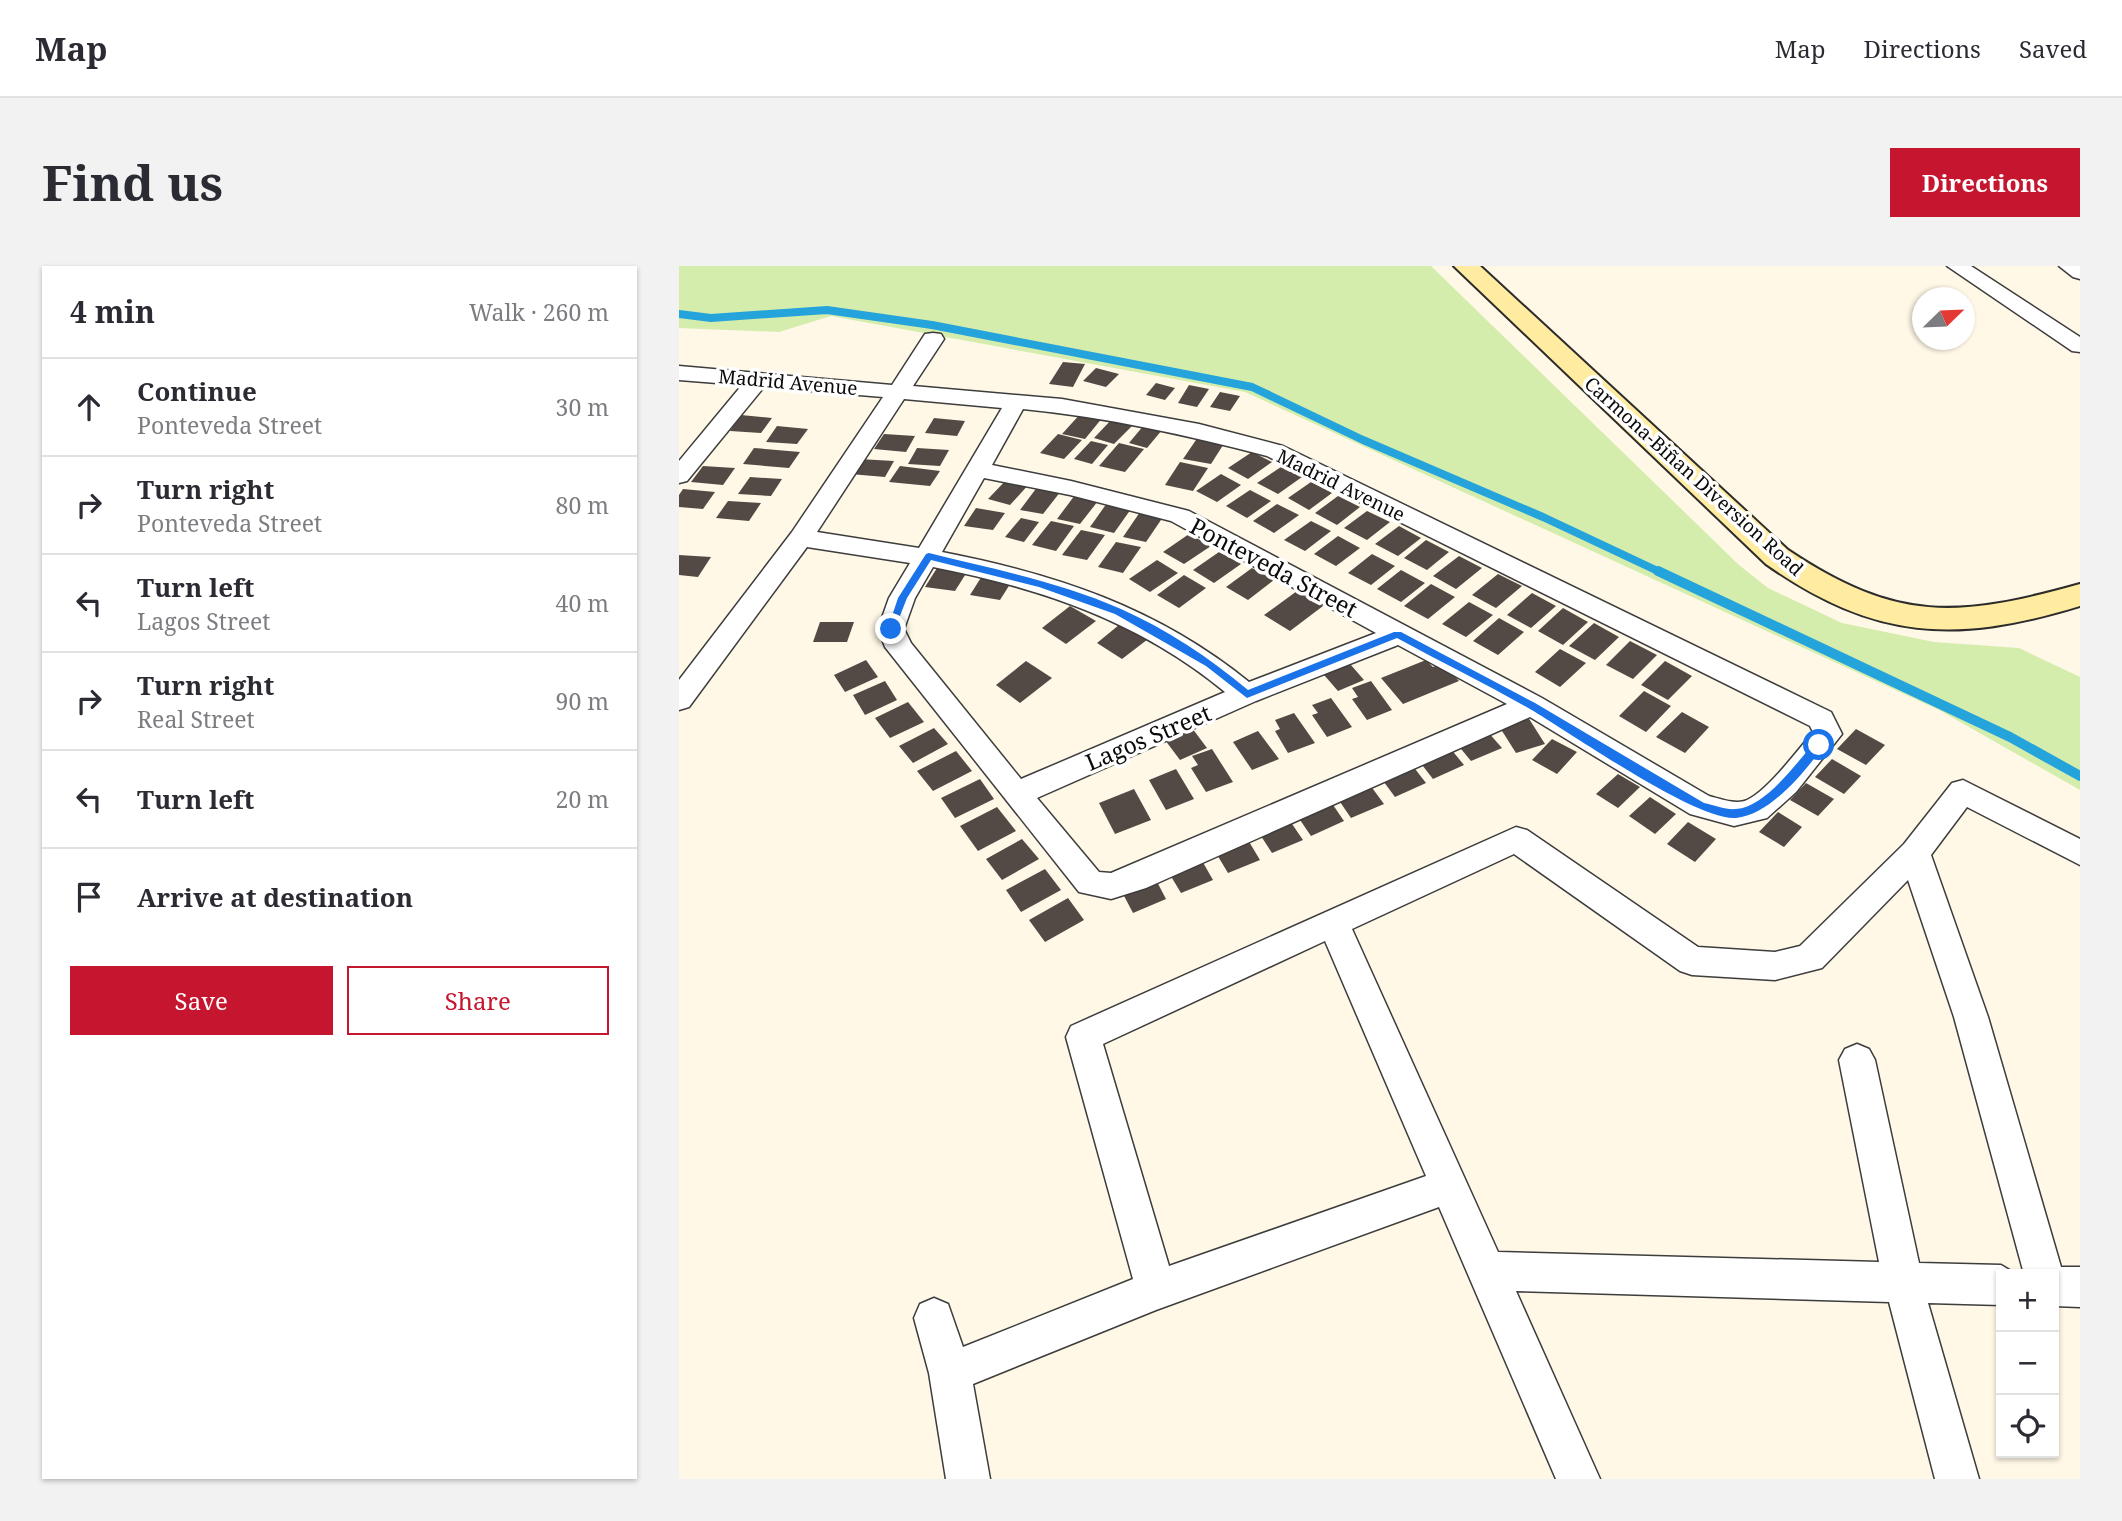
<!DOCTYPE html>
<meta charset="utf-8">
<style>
body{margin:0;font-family:"Noto Serif",serif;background:#f2f2f3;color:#2b2b33}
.controls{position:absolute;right:21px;bottom:21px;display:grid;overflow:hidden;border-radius:0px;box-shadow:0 2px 5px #0004}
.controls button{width:63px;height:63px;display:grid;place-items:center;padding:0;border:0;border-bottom:2px solid #e1e1e2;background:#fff;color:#2b2b33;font:35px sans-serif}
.compass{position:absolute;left:1233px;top:21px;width:63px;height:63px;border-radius:50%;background:#fff;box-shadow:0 2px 5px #0004;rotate:67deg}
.stop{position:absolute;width:21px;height:21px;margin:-16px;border:5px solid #1a73e8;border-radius:50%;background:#fff}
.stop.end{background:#1a73e8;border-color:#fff;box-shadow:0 2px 7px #0008}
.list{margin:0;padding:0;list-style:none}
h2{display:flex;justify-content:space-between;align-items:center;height:91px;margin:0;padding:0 28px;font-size:30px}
h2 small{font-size:23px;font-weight:400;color:#7c7c81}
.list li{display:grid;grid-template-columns:46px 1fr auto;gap:21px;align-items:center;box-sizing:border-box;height:98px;padding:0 28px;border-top:2px solid #e1e1e2}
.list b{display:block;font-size:26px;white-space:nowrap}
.list p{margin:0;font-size:23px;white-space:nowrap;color:#7c7c81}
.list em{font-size:23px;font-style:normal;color:#7c7c81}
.actions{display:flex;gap:14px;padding:21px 28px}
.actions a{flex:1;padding:16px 0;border:2px solid #c6152e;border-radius:0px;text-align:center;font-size:24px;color:#c6152e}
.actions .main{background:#c6152e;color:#fff}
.icon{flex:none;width:38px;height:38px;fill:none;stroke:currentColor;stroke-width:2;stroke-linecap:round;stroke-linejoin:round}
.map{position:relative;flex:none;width:1401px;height:1213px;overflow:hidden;border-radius:0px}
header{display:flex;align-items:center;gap:42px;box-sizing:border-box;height:98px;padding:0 35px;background:#fff;border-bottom:2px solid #e1e1e2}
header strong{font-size:33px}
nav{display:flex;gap:38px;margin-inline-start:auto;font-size:24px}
.intro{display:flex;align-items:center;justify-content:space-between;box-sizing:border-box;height:168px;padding:0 42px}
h1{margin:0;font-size:49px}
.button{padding:18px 32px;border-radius:0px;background:#c6152e;color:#fff;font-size:24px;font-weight:700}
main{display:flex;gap:42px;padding:0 42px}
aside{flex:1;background:#fff;border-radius:0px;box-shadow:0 2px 5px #0004}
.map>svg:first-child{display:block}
.green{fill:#d4edad}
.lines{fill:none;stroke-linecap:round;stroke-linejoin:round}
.stream-far1{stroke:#25a3db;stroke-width:8}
.stream{stroke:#25a3db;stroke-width:10}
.building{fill:#534945}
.street-casing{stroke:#3d3d3d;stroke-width:3}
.secondary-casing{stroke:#2c2c2c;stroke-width:4}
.street{fill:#fff;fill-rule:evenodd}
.secondary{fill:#ffeca1;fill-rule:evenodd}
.route{fill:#1a73e8}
.labels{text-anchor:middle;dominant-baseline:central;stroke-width:7;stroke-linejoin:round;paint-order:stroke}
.far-street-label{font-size:19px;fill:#0a0a0a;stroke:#fff}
.street-label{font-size:23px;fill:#0a0a0a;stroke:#fff}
</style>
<header>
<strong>Map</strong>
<nav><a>Map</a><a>Directions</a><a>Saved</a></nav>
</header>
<div class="intro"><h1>Find us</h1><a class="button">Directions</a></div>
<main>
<aside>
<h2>4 min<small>Walk · 260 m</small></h2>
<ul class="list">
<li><svg class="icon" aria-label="ahead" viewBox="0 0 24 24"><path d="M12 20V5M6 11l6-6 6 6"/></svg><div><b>Continue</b><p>Ponteveda Street</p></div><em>30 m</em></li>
<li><svg class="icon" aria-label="right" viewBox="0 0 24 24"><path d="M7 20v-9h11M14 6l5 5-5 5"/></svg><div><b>Turn right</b><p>Ponteveda Street</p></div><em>80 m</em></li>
<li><svg class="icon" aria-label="left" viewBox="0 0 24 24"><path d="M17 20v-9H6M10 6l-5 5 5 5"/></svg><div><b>Turn left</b><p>Lagos Street</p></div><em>40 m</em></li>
<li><svg class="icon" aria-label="right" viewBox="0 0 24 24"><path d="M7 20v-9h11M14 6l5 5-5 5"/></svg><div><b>Turn right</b><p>Real Street</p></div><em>90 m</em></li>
<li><svg class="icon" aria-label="left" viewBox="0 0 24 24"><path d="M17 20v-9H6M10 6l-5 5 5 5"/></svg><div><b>Turn left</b></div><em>20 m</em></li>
<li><svg class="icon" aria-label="arrive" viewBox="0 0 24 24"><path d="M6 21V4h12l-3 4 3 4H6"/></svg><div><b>Arrive at destination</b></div></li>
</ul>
<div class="actions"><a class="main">Save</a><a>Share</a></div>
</aside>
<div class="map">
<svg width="1401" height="1213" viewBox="0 0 1401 1213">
<rect width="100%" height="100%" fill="#fff8e6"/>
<path class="green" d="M0,0H752L1060,299L1089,322L1163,357L1255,376L1340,382L1401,411V524L1260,444L566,126L152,50L100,66L0,62Z"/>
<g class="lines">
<path class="stream-far1" d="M0,48L32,52L148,44L253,59L573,121L684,174L864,251L983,307"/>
<path class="stream" d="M979,305L1331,471L1401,510"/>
</g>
<g class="building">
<path d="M384,96L406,98L394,121L370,118Z"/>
<path d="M417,102L440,108L427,121L404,115Z"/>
<path d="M477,117L496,122L486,134L467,129Z"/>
<path d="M510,119L530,123L518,141L499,137Z"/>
<path d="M541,126L561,130L551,145L531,141Z"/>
<path d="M403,146L424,151L406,173L383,168Z"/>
<path d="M62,149L93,152L82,167L51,165Z"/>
<path d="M255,152L286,155L278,170L246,167Z"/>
<path d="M434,152L455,158L435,178L415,172Z"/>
<path d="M465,159L483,164L468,182L450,177Z"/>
<path d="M98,160L129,163L118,178L87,176Z"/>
<path d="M205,168L236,170L227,186L195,183Z"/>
<path d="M379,168L403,174L385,193L361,187Z"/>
<path d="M519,171L546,176L532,198L504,193Z"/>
<path d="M412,175L429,179L413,198L395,193Z"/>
<path d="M440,177L465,183L446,206L420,200Z"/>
<path d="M75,182L121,186L110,202L64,198Z"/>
<path d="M238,182L270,184L261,200L229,198Z"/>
<path d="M573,186L593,196L569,213L549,202Z"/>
<path d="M180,193L215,195L206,211L171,208Z"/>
<path d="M501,196L529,202L514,225L486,219Z"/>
<path d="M24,200L56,202L44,219L12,216Z"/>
<path d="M221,200L261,205L251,220L210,216Z"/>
<path d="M602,201L623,211L599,228L578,217Z"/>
<path d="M542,208L562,219L538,236L517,225Z"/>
<path d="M71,211L103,213L92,230L59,228Z"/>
<path d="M330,211L351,217L331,239L309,233Z"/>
<path d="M632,216L653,227L630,244L609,232Z"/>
<path d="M359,220L382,225L364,248L341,244Z"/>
<path d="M4,223L36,226L24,243L0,241V229Z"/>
<path d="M571,224L592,235L568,252L547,240Z"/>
<path d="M396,229L419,235L401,258L378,253Z"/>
<path d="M659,230L681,241L658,259L636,247Z"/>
<path d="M49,235L82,237L70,255L37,252Z"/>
<path d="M428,237L452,243L435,267L411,261Z"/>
<path d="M598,238L620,249L595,267L574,255Z"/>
<path d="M297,242L326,247L314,264L285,260Z"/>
<path d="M688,245L711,256L688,274L665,262Z"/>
<path d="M461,246L484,251L467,276L444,271Z"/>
<path d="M342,252L360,256L345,276L326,271Z"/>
<path d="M372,255L395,260L377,285L353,279Z"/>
<path d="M632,255L652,265L626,285L605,274Z"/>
<path d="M720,260L742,272L719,290L696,278Z"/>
<path d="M402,264L426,269L408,294L383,289Z"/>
<path d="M510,268L532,280L505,298L484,286Z"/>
<path d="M659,270L681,282L657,300L635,288Z"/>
<path d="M747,274L770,286L748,304L725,292Z"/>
<path d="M437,276L462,281L444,307L419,301Z"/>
<path d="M540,286L562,298L535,317L514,304Z"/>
<path d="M693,288L716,300L692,319L669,307Z"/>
<path d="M0,289L32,291L19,311L0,309Z"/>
<path d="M780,290L803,302L777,323L754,310Z"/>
<path d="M478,294L499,307L471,326L450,313Z"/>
<path d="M258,302L288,306L276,325L246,321Z"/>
<path d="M573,302L595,314L569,334L547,321Z"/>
<path d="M722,304L746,317L722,336L698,323Z"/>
<path d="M819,308L843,320L817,342L793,329Z"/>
<path d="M505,309L527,322L500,342L478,329Z"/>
<path d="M303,310L333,315L321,334L291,329Z"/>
<path d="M752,318L776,331L749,353L725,340Z"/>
<path d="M618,325L644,340L611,365L585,349Z"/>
<path d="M853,327L877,340L852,362L828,349Z"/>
<path d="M790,336L814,349L787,371L763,358Z"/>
<path d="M391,340L417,355L387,378L363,362Z"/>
<path d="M884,342L909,356L884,379L859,365Z"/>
<path d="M820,352L845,366L819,389L794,375Z"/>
<path d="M446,354L473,370L443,393L418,377Z"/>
<path d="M141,356H175L168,376H134Z"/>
<path d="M915,357L940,371L916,394L890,380Z"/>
<path d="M951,375L978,389L954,413L927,399Z"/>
<path d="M881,383L907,397L881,421L856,406Z"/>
<path d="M665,391L685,414L659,425L639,402Z"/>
<path d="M187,394L199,411L166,426L155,409Z"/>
<path d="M747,394L754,401L764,397L780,415L724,438L702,412Z"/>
<path d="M347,395L373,412L341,437L317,419Z"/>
<path d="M986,395L1013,410L989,434L962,419Z"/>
<path d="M206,415L218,434L186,449L174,429Z"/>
<path d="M692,415L713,444L688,454L673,433L679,431L673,422Z"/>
<path d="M965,425L992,440L967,466L940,450Z"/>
<path d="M652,432L673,461L648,471L633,449L639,447L633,439Z"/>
<path d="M229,436L245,456L211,472L196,452Z"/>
<path d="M1003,446L1030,461L1006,487L977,471Z"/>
<path d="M615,447L636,477L609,487L596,465L601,463L596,454Z"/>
<path d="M847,448L866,478L837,487L818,457Z"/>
<path d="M510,458L528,482L501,494L483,470Z"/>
<path d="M255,462L269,478L234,497L220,480Z"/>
<path d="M1177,463L1206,479L1187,499L1158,483Z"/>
<path d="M579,465L600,493L573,504L554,476Z"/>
<path d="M808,465L823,482L792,495L778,478Z"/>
<path d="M873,473L898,486L878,508L853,494Z"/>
<path d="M771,482L785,499L754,513L740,495Z"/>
<path d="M533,483L554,516L527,526L512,502L519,499L513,490Z"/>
<path d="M277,485L293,505L254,525L238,505Z"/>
<path d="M1153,493L1182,510L1165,528L1136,511Z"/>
<path d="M733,499L747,517L716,531L702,512Z"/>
<path d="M497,503L515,533L487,544L470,514Z"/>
<path d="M939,508L961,521L939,542L917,528Z"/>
<path d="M301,513L315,533L276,552L262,532Z"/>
<path d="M1127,517L1155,533L1139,550L1111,534Z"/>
<path d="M691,519L705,538L672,552L659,533Z"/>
<path d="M455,523L472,554L436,568L420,537Z"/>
<path d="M971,531L997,548L976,568L950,550Z"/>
<path d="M652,536L665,555L632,570L619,551Z"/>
<path d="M318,541L337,565L299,585L281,560Z"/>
<path d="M1099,546L1123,561L1105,581L1080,566Z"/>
<path d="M611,555L624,574L593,587L580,567Z"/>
<path d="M1009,556L1037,573L1016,596L988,578Z"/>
<path d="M343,573L360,593L323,614L307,593Z"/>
<path d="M569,574L581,594L549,607L537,587Z"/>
<path d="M522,593L534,614L502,627L490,607Z"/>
<path d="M366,603L382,624L342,646L327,624Z"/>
<path d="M476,612L487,633L454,647L443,626Z"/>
<path d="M389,632L405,654L366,676L350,654Z"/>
</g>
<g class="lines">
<defs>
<g id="street">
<path d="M1268,0H1292L1401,71V86L1393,85Z"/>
<path d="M1380,0H1401V13L1394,11Z"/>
<path d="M254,67L262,68L265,73L234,120L383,133L520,158L604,180L1152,446L1163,468L1117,526L1088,552L1055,560L1011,548L851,451L467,622L432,633L400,626L206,381L199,363L210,332L231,297L128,281L10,441L0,444V414L113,266L204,131L85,121L8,215L0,217V195L63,119L0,114V100L213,119L246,68ZM225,133L323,142L240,282L138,266ZM344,143C427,151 508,169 588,190L1131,460L1134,466C1119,484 1088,525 1068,534C1057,539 1042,533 1030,530L863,432L510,245L392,215L313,199ZM305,212L391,229L492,255L697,367L570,416C479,342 377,308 263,286ZM254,301C362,322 460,355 546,426L342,513L232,377L225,363L236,332ZM719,379L828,438L432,607L420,606L358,532L577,435Z"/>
<path d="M1284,514L1401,573V599L1288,541L1252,589L1309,751L1382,1001H1401V1041L1375,1040V1008H1345L1275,751L1229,614L1143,702L1096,714L1013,709L1001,705L835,588L673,663L819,986L1200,996L1160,794L1166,783L1178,778L1190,783L1196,794L1240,997L1322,999L1337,1008H1322V1039L1249,1037L1300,1213H1256L1210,1036L837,1025L921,1213H877L760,941L477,1044L294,1118L311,1213H267L250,1107L235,1052L241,1038L255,1032L269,1038L284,1081L454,1013L387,771L392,760L837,561L848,564L1019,681L1096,686L1121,680L1225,578L1273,517ZM646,675L747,910L490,1000L424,778Z"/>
</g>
<path id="secondary" d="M775,0H801L1109,284C1218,357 1279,352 1401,318V340C1277,378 1195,374 1087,298Z"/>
</defs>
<use href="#street" class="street-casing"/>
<use href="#secondary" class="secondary-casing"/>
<use href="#street" class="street"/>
<use href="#secondary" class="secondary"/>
</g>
<path class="route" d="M250,287C314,303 381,316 442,343C487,363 531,392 569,424L715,366H722L856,437L1025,537C1035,539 1047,544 1057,543C1087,541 1117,497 1136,476L1140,475L1145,479C1127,505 1091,549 1057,552C1017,555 892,467 851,443C807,418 762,396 718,372L568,432L527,400L436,348L360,321L252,294L228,332L215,365H208L219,332L247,288Z"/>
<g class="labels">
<g class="far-street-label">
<text transform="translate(109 116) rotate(5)">Madrid Avenue</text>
<text transform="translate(1015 210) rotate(42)">Carmona-Biñan Diversion Road</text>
<text transform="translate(662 219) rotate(26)">Madrid Avenue</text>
</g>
<g class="street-label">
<text transform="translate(595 301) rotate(28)">Ponteveda Street</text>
<text transform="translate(469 471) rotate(-23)">Lagos Street</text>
</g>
</g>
</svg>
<div class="controls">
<button>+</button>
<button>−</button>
<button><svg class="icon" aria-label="locate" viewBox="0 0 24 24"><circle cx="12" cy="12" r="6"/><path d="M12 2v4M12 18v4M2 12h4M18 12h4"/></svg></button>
</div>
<svg class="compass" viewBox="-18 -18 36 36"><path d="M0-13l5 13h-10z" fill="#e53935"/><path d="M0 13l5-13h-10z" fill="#7c7c81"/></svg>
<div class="stop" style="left:1140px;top:479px"></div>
<div class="stop end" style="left:212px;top:363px"></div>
</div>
</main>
